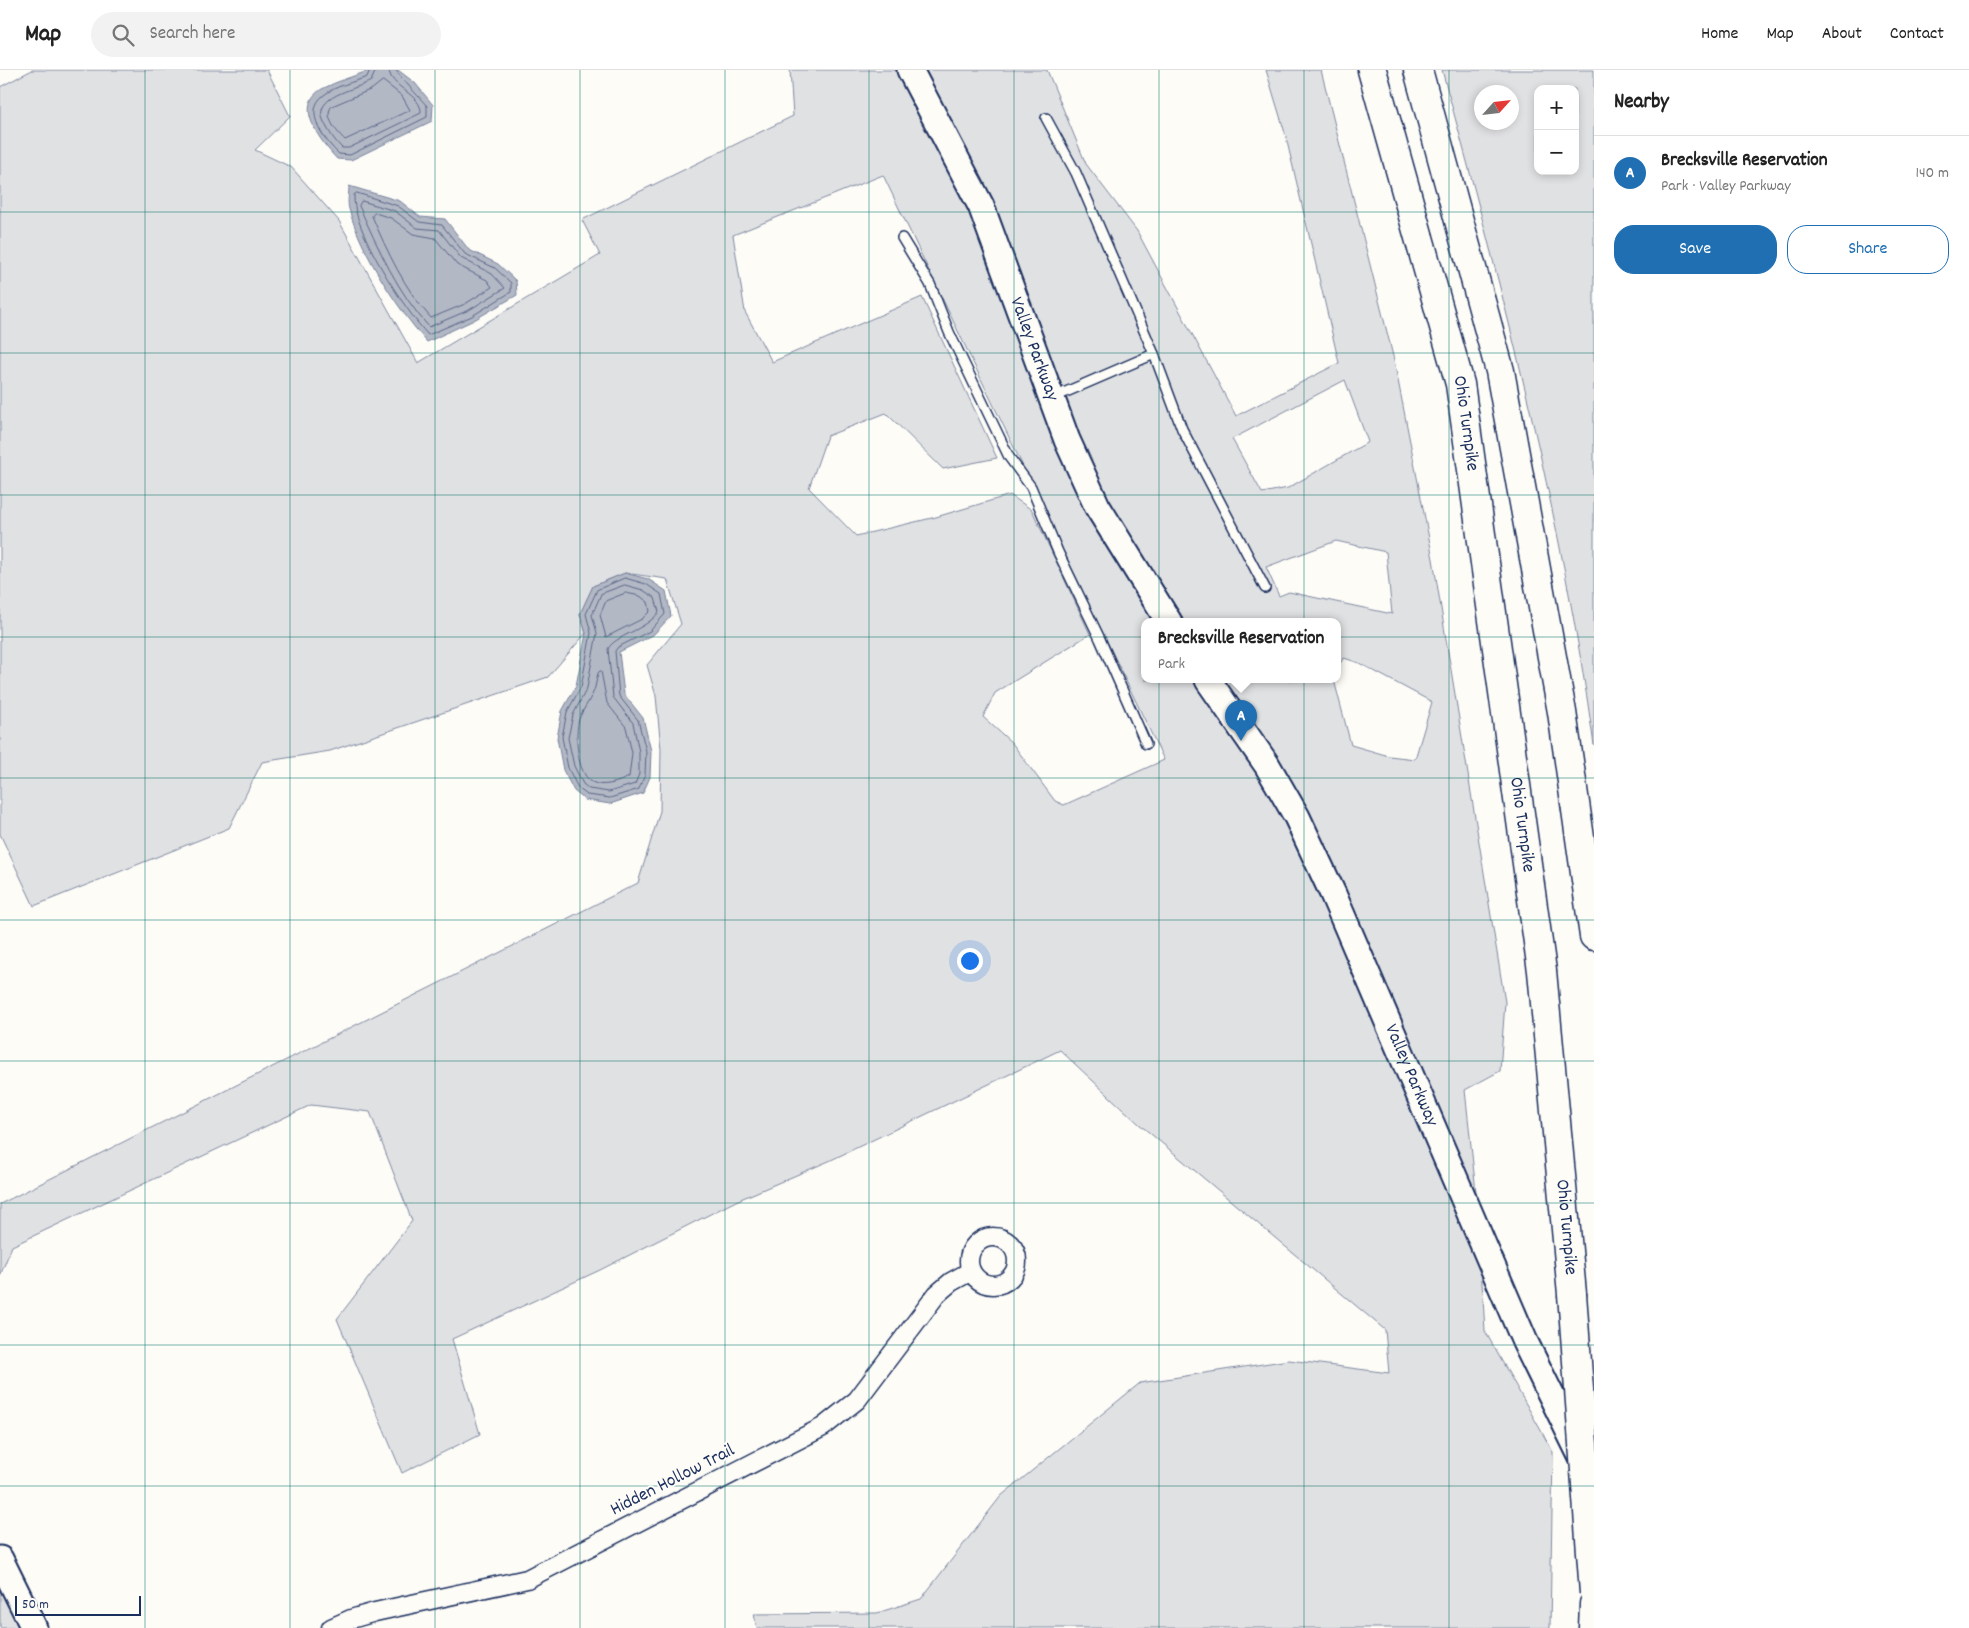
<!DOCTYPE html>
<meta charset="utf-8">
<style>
body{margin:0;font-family:Dekko,sans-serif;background:#f2f2f2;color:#222}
.controls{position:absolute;right:15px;top:15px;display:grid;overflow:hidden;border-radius:10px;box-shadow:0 2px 8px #0003}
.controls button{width:45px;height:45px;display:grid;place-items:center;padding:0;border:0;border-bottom:1px solid #e0e0e0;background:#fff;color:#222;font:25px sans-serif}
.compass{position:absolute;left:1474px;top:15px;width:45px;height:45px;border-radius:50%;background:#fff;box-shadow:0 2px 8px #0003;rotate:63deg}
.scale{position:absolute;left:15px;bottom:12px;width:126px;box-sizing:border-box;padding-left:5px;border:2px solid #1b2f5e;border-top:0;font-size:14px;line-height:18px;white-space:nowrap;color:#1b2f5e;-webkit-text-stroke:4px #fdfcf7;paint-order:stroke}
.you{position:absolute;left:969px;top:890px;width:18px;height:18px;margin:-12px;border:4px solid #fff;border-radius:50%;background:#1a73e8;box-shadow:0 0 0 8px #1a73e833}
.badge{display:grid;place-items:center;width:32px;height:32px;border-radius:50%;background:#1f6fb2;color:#fff;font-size:16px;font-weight:700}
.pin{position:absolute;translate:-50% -41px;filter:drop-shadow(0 1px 2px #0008)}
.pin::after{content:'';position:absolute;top:26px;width:18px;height:15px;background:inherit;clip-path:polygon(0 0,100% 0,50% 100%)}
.popup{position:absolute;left:1141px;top:548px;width:200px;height:65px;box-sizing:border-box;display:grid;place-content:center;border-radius:10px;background:#fff;filter:drop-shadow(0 1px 4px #0005);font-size:16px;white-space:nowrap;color:#767676}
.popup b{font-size:19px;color:#222}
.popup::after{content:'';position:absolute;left:50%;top:100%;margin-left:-10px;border:10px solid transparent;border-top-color:#fff}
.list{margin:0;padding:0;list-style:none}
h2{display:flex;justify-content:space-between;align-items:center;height:65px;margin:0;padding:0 20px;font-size:21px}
h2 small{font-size:16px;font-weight:400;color:#767676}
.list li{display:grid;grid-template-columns:32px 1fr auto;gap:15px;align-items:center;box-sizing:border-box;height:75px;padding:0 20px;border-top:1px solid #e0e0e0}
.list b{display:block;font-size:19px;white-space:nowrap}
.list p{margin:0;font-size:16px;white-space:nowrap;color:#767676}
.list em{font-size:16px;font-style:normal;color:#767676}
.actions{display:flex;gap:10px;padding:15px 20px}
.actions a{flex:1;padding:11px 0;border:1px solid #1f6fb2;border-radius:20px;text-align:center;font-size:18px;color:#1f6fb2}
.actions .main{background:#1f6fb2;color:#fff}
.icon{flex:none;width:28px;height:28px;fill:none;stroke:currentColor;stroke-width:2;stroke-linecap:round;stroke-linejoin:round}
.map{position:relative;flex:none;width:1594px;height:1558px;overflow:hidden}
header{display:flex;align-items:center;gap:30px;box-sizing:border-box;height:70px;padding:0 25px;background:#fff;border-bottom:1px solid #e0e0e0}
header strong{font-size:24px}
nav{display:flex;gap:28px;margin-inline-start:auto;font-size:18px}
.search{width:350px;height:45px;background:#f2f2f2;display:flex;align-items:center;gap:12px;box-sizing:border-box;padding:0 18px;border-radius:28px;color:#767676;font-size:19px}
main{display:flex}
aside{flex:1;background:#fff}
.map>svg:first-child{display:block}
.green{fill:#e0e1e3;stroke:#7e88a0;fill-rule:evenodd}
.water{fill:#b3b8c5;stroke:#76819c}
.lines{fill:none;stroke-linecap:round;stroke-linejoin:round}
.shore{stroke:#586687;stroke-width:1}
.lane-casing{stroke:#1b2f5e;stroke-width:12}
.street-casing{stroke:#1b2f5e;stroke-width:21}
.secondary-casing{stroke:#1b2f5e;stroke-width:29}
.highway-casing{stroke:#1b2f5e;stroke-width:31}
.lane{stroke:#fdfcf7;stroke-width:9}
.street{stroke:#fdfcf7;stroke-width:18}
.secondary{stroke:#fdfcf7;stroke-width:25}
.highway{stroke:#fdfcf7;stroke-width:28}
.highway-bridge-casing{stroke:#1b2f5e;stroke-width:31;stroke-linecap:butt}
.highway-bridge{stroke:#fdfcf7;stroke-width:28}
.grid{fill:none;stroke:#0f766e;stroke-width:1;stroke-opacity:0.55}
.labels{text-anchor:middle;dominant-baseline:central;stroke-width:4;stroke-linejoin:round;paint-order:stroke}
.street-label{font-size:19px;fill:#1b2f5e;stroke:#fdfcf7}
</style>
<header>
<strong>Map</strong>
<div class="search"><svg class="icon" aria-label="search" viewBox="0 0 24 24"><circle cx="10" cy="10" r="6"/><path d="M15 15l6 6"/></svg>Search here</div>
<nav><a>Home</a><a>Map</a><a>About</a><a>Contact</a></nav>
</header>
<main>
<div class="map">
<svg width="1594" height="1558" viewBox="0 0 1594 1558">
<rect width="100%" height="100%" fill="#fdfcf7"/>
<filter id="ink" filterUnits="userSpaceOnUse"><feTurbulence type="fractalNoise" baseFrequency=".02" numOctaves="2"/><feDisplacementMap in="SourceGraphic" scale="10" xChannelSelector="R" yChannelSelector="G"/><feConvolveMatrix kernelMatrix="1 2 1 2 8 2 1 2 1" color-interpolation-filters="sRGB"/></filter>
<g filter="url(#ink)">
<g class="green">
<path d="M32,0H267L290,46L255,80L291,97L339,151L418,293L600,185L582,150L793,46L790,0H1047L1086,94L1137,161L1236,346L1339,293L1285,63L1266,0H1321L1394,290L1433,489L1505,932L1500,1001L1465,1020L1477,1131L1485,1261L1553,1382L1550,1558H757L754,1544L877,1543L921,1529L1001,1426L1140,1313L1289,1290L1389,1303L1385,1260L1139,1054L1060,980L829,1091L736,1131L600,1200L452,1269L480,1364L402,1403L337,1249L412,1151L370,1042L311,1035L12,1176L0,1206V1134L638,813L660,741L661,679L656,626L647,595L681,554L667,509L625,503L593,516L580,544L586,563L548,607L330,681L262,692L229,758L34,836L0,764V17ZM883,105L1164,690L1064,735L1055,731L1012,673L983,647L995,623L1090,564L1032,440L1010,425L936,447L856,466L809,418L827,366L886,343L943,399L997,388L922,227L772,292L745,242L733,165ZM1345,310L1368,372L1288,418L1262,423L1232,369ZM1336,471L1386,482L1392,544L1289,522L1279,526L1266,497ZM1145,552H1337V597L1344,588L1359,593L1432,632L1415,689L1389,686L1351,675L1334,610H1145Z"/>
<path d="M1442,0H1594V675C1562,447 1503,222 1442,0ZM1538,19H1575V101H1538ZM1482,22H1512V52H1482Z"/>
<path d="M0,1507L25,1558H0Z"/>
</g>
<g class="water">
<path d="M370,0H398L415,13L433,35L432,51L351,90L337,89C322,73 292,36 322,19C337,11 355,6 370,0Z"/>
<path d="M349,116L400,131L420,147L445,149L469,180L498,194L516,211L517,225L474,250L427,272C397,238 361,183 349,139C347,132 349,123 349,116Z"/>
<path d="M625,503L648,509L666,521L671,546L653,565L619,582L624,624L643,648L651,681L650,707L643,723L610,734L585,730L574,721L563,700L557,668L562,641L576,616L586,563L580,544L593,516Z"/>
</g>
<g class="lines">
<g class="shore">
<path d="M370,0L367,7C354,12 335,16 324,25C302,41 325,71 339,84L350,85L427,47V36C422,30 396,3 396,0"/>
<path d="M376,0L371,11C355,20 311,26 324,52C329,62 334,70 342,78H349L421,43C422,24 390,18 389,0"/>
<path d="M383,11L402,26L410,40L345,70C337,62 323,46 332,36L372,19Z"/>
<path d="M357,123L398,136L419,152L442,155L465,184L495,198L511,213V222L472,246L428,265C405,240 351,158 354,125Z"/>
<path d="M362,131L395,141L417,158L439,160L461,188L492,204L505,218L469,240L429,257C398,223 378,178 359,136Z"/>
<path d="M375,143L391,148L413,164L435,168L457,195L487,210L492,217L465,234L431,248C405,220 387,181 372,146Z"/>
<path d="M625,508L646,514L661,524L665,544L650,561L618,577L615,581L619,626L638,650L646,681L645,705L639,719L610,728L587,725L578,718L568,698L562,667L567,642L581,617L591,563L586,544L597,520Z"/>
<path d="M625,515L643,520L655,528L659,542C646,560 614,566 608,579L613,627L633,653L639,682V704L635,714L609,722L589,719L583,714L574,696L568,668L573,645L587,618L597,563L592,545L601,524Z"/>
<path d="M626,523L640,526L648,532L650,541L642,549L606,567L600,545L606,531Z"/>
<path d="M601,601L607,633L626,657L632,683L629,707C619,712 603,718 592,712C576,703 575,664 579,649C582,641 588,633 592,625C596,618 596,610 598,603Z"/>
</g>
<defs>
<g id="lane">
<path d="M1046,48L1076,103L1154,284"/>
<path d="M902,168L930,214L949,262L1009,387L1031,417L1058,482L1100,569L1146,674"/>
<path d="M1052,328L1154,284L1182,359L1265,518"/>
</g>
<g id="street">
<circle cx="993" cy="1191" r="24"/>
<path d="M331,1558L351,1549L375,1542L527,1509L823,1357L857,1330L937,1224L951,1212L971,1201"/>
</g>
<g id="secondary">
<path id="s1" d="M910,0L981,136L1067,370L1097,436L1169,552"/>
<path id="s2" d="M1208,610L1267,695L1297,747L1333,824L1525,1272L1584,1392"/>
<path d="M0,1489L34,1558"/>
</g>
<g id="highway">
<path id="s3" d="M1372,0L1460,314L1542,901L1572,1224"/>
<path d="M1418,0L1500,301L1562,642L1594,866"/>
<path d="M1593,1558L1594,1534"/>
</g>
</defs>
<use href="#lane" class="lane-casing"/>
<use href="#street" class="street-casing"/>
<use href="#secondary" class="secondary-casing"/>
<use href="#highway" class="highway-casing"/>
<use href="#lane" class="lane"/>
<use href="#street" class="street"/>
<use href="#secondary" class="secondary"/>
<use href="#highway" class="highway"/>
<defs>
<path id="highway-bridge" d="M1572,1224L1594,1523"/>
</defs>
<use href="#highway-bridge" class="highway-bridge-casing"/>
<use href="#highway-bridge" class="highway-bridge"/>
</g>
</g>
<path class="grid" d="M145,0V1558M290,0V1558M435,0V1558M580,0V1558M725,0V1558M869,0V1558M1014,0V1558M1159,0V1558M1304,0V1558M1449,0V1558M0,142H1594M0,283H1594M0,425H1594M0,567H1594M0,708H1594M0,850H1594M0,991H1594M0,1133H1594M0,1275H1594M0,1416H1594"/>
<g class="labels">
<g class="street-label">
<text stroke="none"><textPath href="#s1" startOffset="306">Valley Parkway</textPath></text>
<text stroke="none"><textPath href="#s3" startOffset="366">Ohio Turnpike</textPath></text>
<text stroke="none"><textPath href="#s3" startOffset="771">Ohio Turnpike</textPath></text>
<text stroke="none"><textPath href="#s2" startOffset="446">Valley Parkway</textPath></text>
<text stroke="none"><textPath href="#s3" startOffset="1176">Ohio Turnpike</textPath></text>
<text transform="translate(673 1411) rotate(-27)">Hidden Hollow Trail</text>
</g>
</g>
</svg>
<div class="controls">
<button>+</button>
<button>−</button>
</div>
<svg class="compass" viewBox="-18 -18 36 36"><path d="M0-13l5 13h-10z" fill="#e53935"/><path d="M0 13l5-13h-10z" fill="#767676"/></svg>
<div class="scale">50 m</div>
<div class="you"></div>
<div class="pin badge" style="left:1241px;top:671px">A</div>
<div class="popup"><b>Brecksville Reservation</b>Park</div>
</div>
<aside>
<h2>Nearby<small></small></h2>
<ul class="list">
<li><span class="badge">A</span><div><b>Brecksville Reservation</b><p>Park · Valley Parkway</p></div><em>140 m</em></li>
</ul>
<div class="actions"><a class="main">Save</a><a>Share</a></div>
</aside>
</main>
